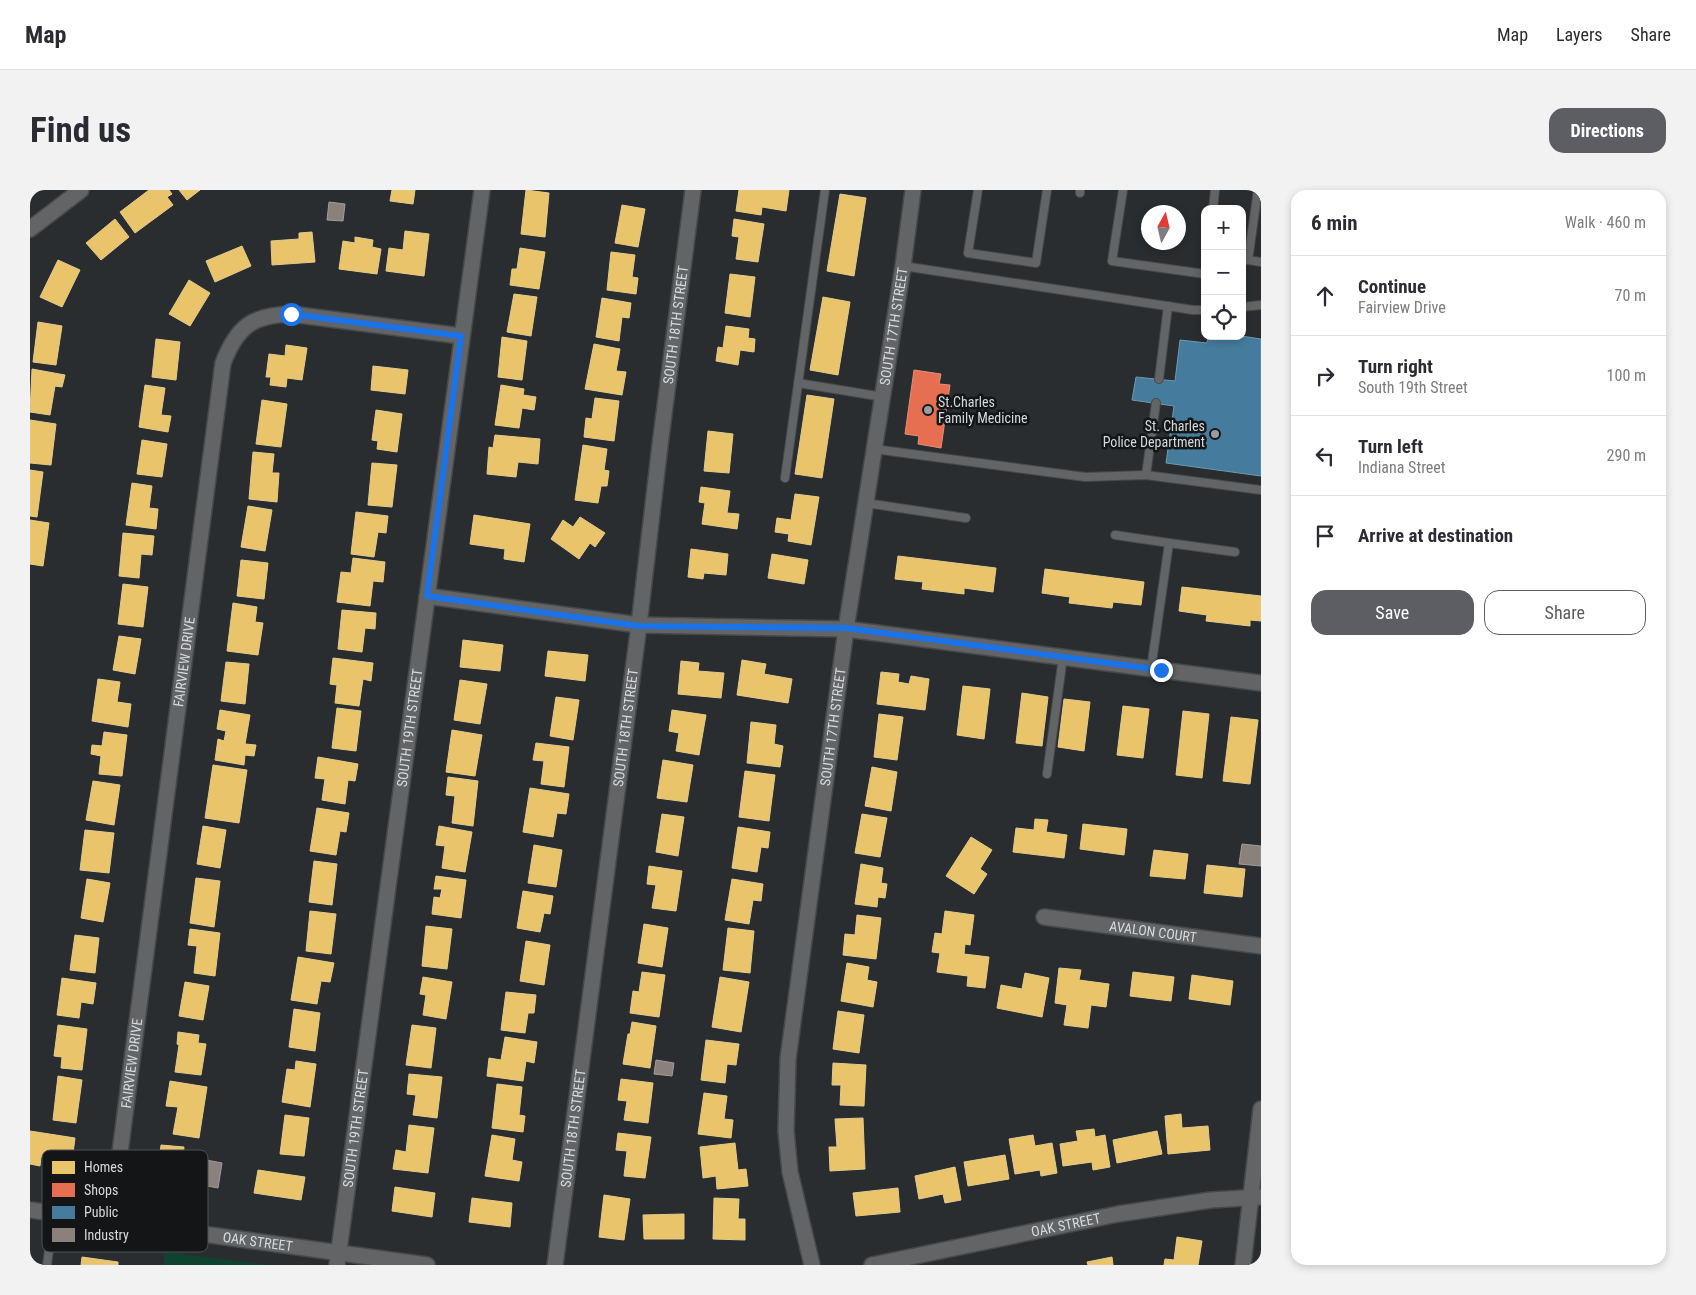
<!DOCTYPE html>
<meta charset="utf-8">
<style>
body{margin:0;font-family:"Roboto Condensed",sans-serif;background:#f2f2f3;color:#2b2b33}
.controls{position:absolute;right:15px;top:15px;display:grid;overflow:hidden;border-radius:10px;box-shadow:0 2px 8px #0003}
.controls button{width:45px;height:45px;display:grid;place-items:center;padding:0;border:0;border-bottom:1px solid #e1e1e2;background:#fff;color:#2b2b33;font:25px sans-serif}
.compass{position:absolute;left:1111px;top:15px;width:45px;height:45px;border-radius:50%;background:#fff;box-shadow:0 2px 8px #0003;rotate:8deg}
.stop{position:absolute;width:15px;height:15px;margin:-11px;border:4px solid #1a73e8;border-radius:50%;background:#fff}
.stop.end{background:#1a73e8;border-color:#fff;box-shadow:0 1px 5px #0008}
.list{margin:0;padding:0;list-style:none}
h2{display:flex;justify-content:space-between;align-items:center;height:65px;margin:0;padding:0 20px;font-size:21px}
h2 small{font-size:16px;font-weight:400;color:#7c7c81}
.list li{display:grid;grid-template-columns:32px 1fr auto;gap:15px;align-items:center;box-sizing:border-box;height:80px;padding:0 20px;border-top:1px solid #e1e1e2}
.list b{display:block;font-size:19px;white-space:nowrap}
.list p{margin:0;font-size:16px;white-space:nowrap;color:#7c7c81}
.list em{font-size:16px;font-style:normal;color:#7c7c81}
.actions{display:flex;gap:10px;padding:15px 20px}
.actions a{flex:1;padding:11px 0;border:1px solid #5d5e64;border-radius:15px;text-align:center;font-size:18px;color:#5d5e64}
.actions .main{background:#5d5e64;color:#fff}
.icon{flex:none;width:28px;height:28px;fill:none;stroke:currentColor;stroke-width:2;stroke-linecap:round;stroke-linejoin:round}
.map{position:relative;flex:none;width:1231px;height:1075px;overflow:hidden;border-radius:15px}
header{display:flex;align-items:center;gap:30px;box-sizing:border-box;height:70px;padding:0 25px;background:#fff;border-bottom:1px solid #e1e1e2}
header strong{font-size:24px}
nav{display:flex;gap:28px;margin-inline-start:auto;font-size:18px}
.intro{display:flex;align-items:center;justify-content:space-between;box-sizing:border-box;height:120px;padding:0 30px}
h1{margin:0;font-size:35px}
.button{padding:12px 22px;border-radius:15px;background:#5d5e64;color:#fff;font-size:18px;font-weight:700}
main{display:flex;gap:30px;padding:0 30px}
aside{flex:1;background:#fff;border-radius:15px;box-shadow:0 2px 8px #0003}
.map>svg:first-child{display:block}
.green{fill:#0e4330}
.homes{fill:#e9c46a;stroke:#e3cb8c}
.shops{fill:#e76f51;stroke:#e28f7b}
.public{fill:#457b9d;stroke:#7098b0}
.industry{fill:#8a817c;stroke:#a19c99}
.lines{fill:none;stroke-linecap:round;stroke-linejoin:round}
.service-casing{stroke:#46494b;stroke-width:10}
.minor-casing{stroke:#46494b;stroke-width:18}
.service{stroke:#626466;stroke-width:8}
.minor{stroke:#626466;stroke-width:15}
.route{stroke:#1a73e8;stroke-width:6}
.poi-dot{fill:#9a9da0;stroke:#131517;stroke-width:2}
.labels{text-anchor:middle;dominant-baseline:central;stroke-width:5;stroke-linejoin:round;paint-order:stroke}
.street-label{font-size:14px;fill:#d6dadd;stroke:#131517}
.poi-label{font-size:14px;fill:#d6dadd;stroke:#131517;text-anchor:start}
.key{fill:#131517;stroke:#4e5052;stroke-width:1}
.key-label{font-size:14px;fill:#d6dadd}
</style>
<header>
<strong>Map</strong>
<nav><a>Map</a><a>Layers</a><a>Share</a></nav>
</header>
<div class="intro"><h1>Find us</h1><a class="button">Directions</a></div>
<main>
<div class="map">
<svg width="1231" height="1075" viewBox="0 0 1231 1075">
<rect width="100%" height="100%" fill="#2a2d30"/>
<path class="green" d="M135,1062L239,1075H133Z"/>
<g class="homes">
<path d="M119,0H139L142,4L137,7L143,15L105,43L90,22Z"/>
<path d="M149,0H170L157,10Z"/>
<path d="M362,0H385L383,14L360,11Z"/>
<path d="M496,0L519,3L515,47L491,44Z"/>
<path d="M709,0H759L756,21L732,17L731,25L706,21Z"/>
<path d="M810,4L836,8L824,86L797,81Z"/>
<path d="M592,15L615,19L608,57L585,53Z"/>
<path d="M85,29L99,47L71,70L56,53Z"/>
<path d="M704,29L734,34L728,72L706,69L709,47L702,46Z"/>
<path d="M375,41L399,44L394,86L356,81L359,58L373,60Z"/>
<path d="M282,42L285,72L242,75L241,51L269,49V43Z"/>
<path d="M325,47L343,50L342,57L351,59L347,84L309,79L313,51L325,53Z"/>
<path d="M212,56L221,76L185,92L176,71Z"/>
<path d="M490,58L515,62L509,99L480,95L482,79H487Z"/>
<path d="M581,62L605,65L602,87L608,88L606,104L577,100Z"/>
<path d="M28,70L50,80L32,117L10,107Z"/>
<path d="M700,84L725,87L720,127L695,123Z"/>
<path d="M159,90L180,103L160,136L139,124Z"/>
<path d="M484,104L507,107L501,146L477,142Z"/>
<path d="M793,107L820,112L808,185L780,180Z"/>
<path d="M572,108L601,113L599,128L592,127L589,151L566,147Z"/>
<path d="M8,132L32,136L26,175L3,172Z"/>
<path d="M696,136L719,139L718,148L725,149L724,162L710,160L708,175L686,171L688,157L693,158Z"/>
<path d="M472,147L497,151L492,190L468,187Z"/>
<path d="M126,149L150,152L146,190L122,187Z"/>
<path d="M564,154L590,159L586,181L596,182L592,205L555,199Z"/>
<path d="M256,155L277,158L272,190L257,188L256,197L240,195L241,187H236L239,164L255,166Z"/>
<path d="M343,176L378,180L375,204L341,200Z"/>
<path d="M2,179L35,185L32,197L25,196L20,225L0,222Z"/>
<path d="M115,195L135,198L131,225L141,226L138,242L109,237Z"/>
<path d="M471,195L494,199L493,205L506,207L504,220L492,218L489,238L465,235Z"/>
<path d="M777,205L804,209L792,288L765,284Z"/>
<path d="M565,208L589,211L584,251L554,247L556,228L562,229Z"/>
<path d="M232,210L257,214L251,257L226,254Z"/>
<path d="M346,220L372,224L367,262L347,259L348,251L342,250Z"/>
<path d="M0,230L26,234L21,275L0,273Z"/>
<path d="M678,241L703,244L699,283L674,281Z"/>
<path d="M465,245L510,249L508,274L488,272L486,287L457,284L459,257L463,258Z"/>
<path d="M112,250L137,254L132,287L107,284Z"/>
<path d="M553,255L577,259L574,280L579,281L577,296H571L568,313L545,310Z"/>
<path d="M223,262L244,264L242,283H249L247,312L219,309Z"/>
<path d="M342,273L367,275L362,317L338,315Z"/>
<path d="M0,280L13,282L7,327L0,326Z"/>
<path d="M102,293L122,296L119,318L128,319L126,339L96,335Z"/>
<path d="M671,297L700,301L697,323L709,324L707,339L672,334L675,313L669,312Z"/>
<path d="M765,304L789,307L781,355L758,351L759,344L745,342L747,328L761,330Z"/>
<path d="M218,316L242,320L235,361L211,357Z"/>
<path d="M326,322L358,326L356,343L348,342L344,367L321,364Z"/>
<path d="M444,325L500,334L494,372L474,369L475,359L440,354Z"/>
<path d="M550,327L575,343L565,357L560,353L549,369L521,349L533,330L543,337Z"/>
<path d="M0,330L19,333L13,376L0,374Z"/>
<path d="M93,343L124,346L122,365L111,364L109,388L89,386Z"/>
<path d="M661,359L698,364L696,385L674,383L673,389L658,387Z"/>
<path d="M742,364L778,370L774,394L738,388Z"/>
<path d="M868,366L966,378L963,402L934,398V404L892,399L893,392L865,389Z"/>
<path d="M323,368L355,372L353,392L343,391L340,416L307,412L311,382L321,383Z"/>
<path d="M211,370L238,373L234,409L207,406Z"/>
<path d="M1015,379L1114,392L1111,415L1083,412L1082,418L1039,413L1040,407L1012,403Z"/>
<path d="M93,394L118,397L113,437L88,434Z"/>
<path d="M1152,397L1231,406V431L1220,430V436L1176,431L1177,425L1149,421Z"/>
<path d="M203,413L227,417L225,432L233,433L228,465L197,461Z"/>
<path d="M312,420L346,423L345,439L335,438L332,462L308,459Z"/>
<path d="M89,446L111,449L105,484L83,480Z"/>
<path d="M433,450L473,455L470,481L430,477Z"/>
<path d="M518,461L558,465L555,491L515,486Z"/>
<path d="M303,468L343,473L341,491L333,489L329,516L305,513L307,495L300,494Z"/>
<path d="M712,470L736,474L734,484L762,489L758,513L707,505Z"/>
<path d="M651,471L669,473L668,481L694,483L691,508L648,504Z"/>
<path d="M196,472L219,474L215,514L191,511Z"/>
<path d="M851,482L869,484L868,492L879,494L881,486L899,489L895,520L847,514Z"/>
<path d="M68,489L90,492L87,512L101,514L98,537L62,531Z"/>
<path d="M430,490L457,494L450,534L424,530Z"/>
<path d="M933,496L960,499L954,549L927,545Z"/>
<path d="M992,503L1018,507L1012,556L986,553Z"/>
<path d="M526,507L549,510L543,550L520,546Z"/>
<path d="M1034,509L1060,512L1054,561L1028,557Z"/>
<path d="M1093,516L1119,519L1113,568L1087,565Z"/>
<path d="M307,518L331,521L326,561L302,558Z"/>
<path d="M190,520L220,525L215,554L226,555L224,566L215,565L214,575L185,570L188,549L194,551L196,541L187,539Z"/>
<path d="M642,520L676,525L669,565L646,561L649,543L639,541Z"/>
<path d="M1153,521L1179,524L1172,588L1146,585Z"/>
<path d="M849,524L873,527L867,570L844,567Z"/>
<path d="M1201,527L1228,530L1220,594L1193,591Z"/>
<path d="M721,532L746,535L744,554L753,556L750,577L717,573Z"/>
<path d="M422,540L452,545L445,586L416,582Z"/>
<path d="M74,542L97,545L92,586L69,584L71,566L61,564L62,555L72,556Z"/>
<path d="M506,553L539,557L534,597L511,594L514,571L503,570Z"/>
<path d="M288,567L328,574L325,591L318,590L315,614L292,610L295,589L285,588Z"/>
<path d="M633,570L663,575L657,612L627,608Z"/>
<path d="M183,575L217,580L209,633L175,628Z"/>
<path d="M842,577L867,582L861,621L835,616Z"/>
<path d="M715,581L745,585L739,631L709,627Z"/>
<path d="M418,587L448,591L443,636L422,633L425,606L416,605Z"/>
<path d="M63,591L90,595L84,635L56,630Z"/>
<path d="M500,598L539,604L536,624L527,623L523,647L493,642Z"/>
<path d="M287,618L319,623L316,642L310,641L306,665L280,661Z"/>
<path d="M632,624L654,627L648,666L626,662Z"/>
<path d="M832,624L857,628L850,667L825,663Z"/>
<path d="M1005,629L1018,630L1016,642L1037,645L1034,668L983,662L986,638L1004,640Z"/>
<path d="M1053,634L1097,639L1094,665L1050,659Z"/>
<path d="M173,636L196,640L190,678L167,674Z"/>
<path d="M409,636L442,642L435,682L412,678L415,656L406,655Z"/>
<path d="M708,637L740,642L738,658L731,657L727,682L702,678Z"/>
<path d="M55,640L84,643L79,683L50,680Z"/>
<path d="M941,647L962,660L950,679L957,684L944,704L916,686Z"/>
<path d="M504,655L532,660L526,697L498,693Z"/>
<path d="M1124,660L1158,664L1155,689L1120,686Z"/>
<path d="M284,671L307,674L302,715L279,712Z"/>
<path d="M831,674L853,678L851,693L857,694L855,708L848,707L847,717L825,714Z"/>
<path d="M1177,675L1215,679L1212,707L1174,703Z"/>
<path d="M619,676L652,681L646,721L622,718L626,695L617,694Z"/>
<path d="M406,686L436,690L431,728L402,724L404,707L410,708L412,699H404Z"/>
<path d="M166,688L190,691L184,737L160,733Z"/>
<path d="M57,689L80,693L73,732L51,728Z"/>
<path d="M702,689L733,694L731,711L723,710L719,734L695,730Z"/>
<path d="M493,701L523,706L520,724L514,723L510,742L487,738Z"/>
<path d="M280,721L306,724L301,764L276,761Z"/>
<path d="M915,721L944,725L940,755L935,754L934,764L959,767L955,798L937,796L938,786L907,782L910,763L902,762L905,743L912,744Z"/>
<path d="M827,725L851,728L846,769L813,765L815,744L825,745Z"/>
<path d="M614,734L638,738L632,777L608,773Z"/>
<path d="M396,736L422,739L417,779L392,776Z"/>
<path d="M698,738L724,741L720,783L693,780Z"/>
<path d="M160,739L190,743L185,786L164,783L167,756L158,755Z"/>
<path d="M45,745L69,748L65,783L40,780Z"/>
<path d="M496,751L520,755L514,795L490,791Z"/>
<path d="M268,767L304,773L300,792L291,791L287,814L261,810Z"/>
<path d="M817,773L839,777L837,790L847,792L843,817L811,811Z"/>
<path d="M1029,778L1051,780L1049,790L1079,794L1076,817L1061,815L1058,838L1034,835L1037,815L1025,813Z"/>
<path d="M612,782L635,785L629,827L600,823L603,801L609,802Z"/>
<path d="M1103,782L1144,787L1141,811L1100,806Z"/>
<path d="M995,783L1019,788L1012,827L967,818L971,795L992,799Z"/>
<path d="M1162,785L1203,791L1200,815L1159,809Z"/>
<path d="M393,787L422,792L416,829L393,825L396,805L390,804Z"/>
<path d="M690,787L719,792L711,842L682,837Z"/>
<path d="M32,788L66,793L63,814L51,812L49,828L27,825Z"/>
<path d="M155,792L179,796L173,830L149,826Z"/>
<path d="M476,802L506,805L504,823H498L495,843L471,840Z"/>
<path d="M264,819L290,823L285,861L259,857Z"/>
<path d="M808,821L834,825L829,863L803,859Z"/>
<path d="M602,832L626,836L620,878L593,874L598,844H600Z"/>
<path d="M28,835L57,839L52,880L31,878L32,867L24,866Z"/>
<path d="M382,835L406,838L401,878L376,875Z"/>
<path d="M148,842L169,845L168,853L176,854L171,885L145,882L149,855L147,854Z"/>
<path d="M475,847L507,852L504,873L496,871L493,891L457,886L459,868L471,870Z"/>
<path d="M676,850L709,854L706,875L697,874L695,893L671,890Z"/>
<path d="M266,871L286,874L280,917L252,912L257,879L265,880Z"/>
<path d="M803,873L836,875L834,916L810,915L811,895H802Z"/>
<path d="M379,884L412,887L407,928L383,925L386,905L377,904Z"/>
<path d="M28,886L52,890L46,933L23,930Z"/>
<path d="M591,889L623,893L618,933L594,930L597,911L588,910Z"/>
<path d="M140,891L177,897L169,948L143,944L148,917L136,916Z"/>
<path d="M467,894L492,897L489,925L495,926L493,942L462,938Z"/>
<path d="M674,903L697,906L694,929L703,930L701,948L668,944Z"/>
<path d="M1151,924L1152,938L1178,936L1180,960L1138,964L1135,926Z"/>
<path d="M255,925L279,928L274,966L250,964Z"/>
<path d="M833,928L835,979L800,981L799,957H807L805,929Z"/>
<path d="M379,935L404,938L398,983L363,979L366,960L376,962Z"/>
<path d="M1064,939L1065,947L1075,945L1080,977L1063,980L1062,972L1033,976L1030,954L1048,951L1046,941Z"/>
<path d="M0,941L45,948L42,971L11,967L10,976L0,974Z"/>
<path d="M1127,941L1132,964L1087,973L1083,950Z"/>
<path d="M588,943L621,947L615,988L594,986L597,961L586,960Z"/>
<path d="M462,945L485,949L482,970L492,972L489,991L455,986Z"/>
<path d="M1003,945L1005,956L1022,953L1027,983L1011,986L1010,980L985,984L979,949Z"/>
<path d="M705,953L708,980L716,979L718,996L687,999L686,986L673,988L670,957Z"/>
<path d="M131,955L154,957L151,994L127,992Z"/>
<path d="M975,965L979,989L938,996L934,972Z"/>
<path d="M925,977L931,1010L915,1013L913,1004L889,1009L885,986Z"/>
<path d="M228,980L275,987L271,1010L224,1003Z"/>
<path d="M365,997L405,1003L402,1027L362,1021Z"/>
<path d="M868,998L870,1022L826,1026L823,1003Z"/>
<path d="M574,1005L600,1009L594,1050L569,1047Z"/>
<path d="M442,1008L482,1013L480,1037L439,1032Z"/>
<path d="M684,1008L709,1009L708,1029H715V1050L683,1049Z"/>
<path d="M654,1024V1049H614L613,1025Z"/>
<path d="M1147,1047L1172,1051L1168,1075H1134L1135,1069L1144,1070Z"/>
<path d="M52,1067L88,1072V1075H51Z"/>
<path d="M1082,1067L1083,1075H1058L1057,1072Z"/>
</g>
<path class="shops" d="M884,180L911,184L909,194L920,195L911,258L888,254L889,246L875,244Z"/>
<path class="public" d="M1178,146H1211L1231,149V286L1136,273L1144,216L1102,210L1106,187L1145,191L1150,150L1177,153Z"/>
<g class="industry">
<path d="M299,12L315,14L313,31L297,30Z"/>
<path d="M1212,654L1231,656V676L1209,674Z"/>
<path d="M626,870L644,873L642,886L624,884Z"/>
<path d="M171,969L192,973L188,998L167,994Z"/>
</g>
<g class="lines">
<defs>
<g id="service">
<path d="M948,0L938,63L1006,73L1017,0"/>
<path d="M1093,0L1082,71L1175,84"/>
<path d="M1228,0L1218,70L1231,72"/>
<path d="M1050,3V0"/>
<path d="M1183,19L1185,0"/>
<path d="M873,76L1163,120H1175"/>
<path d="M1212,117L1231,115"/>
<path d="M1129,189L1138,116"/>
<path d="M768,193L853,207"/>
<path d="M844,259L1055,287L1116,285L1231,300"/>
<path d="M1116,285L1126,213"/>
<path d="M755,288L795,0"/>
<path d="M836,313L936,328"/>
<path d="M1085,345L1139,353L1121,479"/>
<path d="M1139,353L1205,362"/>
<path d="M1017,584L1033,467"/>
<path d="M17,1075L24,1023"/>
</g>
<g id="minor">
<path d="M0,39L51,0"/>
<path d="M397,406L609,435L816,439L1231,493"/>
<path id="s1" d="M1014,727L1231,756"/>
<path id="s2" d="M0,1020L397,1075"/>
<path id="s3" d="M81,1031L193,173C207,137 222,125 261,124L431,146"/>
<path id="s4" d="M307,1075L452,0"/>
<path id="s5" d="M525,1075L609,435L630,255L663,0"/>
<path id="s6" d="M782,1075L760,982L756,941L758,869L816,439L873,76L883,0"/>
<path id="s7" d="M842,1075L1088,1024L1181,1010L1231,1007"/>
<path d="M1213,1075L1231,919"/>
</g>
</defs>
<use href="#service" class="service-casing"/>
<use href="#minor" class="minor-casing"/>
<use href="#service" class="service"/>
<use href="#minor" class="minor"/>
</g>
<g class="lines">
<path class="route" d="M261,124L431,146L397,406L609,436L816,438L1131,480"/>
</g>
<g class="poi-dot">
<circle cx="898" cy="220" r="5"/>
<circle cx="1185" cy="244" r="5"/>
</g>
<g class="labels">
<g class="street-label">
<text stroke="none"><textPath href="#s5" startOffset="948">SOUTH 18TH STREET</textPath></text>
<text stroke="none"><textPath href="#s6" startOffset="949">SOUTH 17TH STREET</textPath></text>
<text stroke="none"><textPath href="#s3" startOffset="564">FAIRVIEW DRIVE</textPath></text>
<text stroke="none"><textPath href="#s4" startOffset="542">SOUTH 19TH STREET</textPath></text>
<text stroke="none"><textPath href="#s6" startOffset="544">SOUTH 17TH STREET</textPath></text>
<text stroke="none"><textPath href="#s5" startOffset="542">SOUTH 18TH STREET</textPath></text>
<text stroke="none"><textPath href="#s1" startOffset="110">AVALON COURT</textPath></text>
<text stroke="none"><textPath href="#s3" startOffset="159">FAIRVIEW DRIVE</textPath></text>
<text stroke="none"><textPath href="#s4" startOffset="138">SOUTH 19TH STREET</textPath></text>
<text stroke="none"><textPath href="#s5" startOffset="138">SOUTH 18TH STREET</textPath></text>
<text stroke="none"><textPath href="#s7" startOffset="198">OAK STREET</textPath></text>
<text stroke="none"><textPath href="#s2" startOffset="230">OAK STREET</textPath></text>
</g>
<g class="poi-label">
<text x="908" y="212">St.Charles<tspan x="908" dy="16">Family Medicine</tspan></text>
<text x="1175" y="236" text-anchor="end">St. Charles<tspan x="1175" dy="16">Police Department</tspan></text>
</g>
</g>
<rect x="12" y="960" width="166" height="102" rx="8" class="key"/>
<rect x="22" y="971" width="23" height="13" fill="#e9c46a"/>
<rect x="22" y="993" width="23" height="14" fill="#e76f51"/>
<rect x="22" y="1016" width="23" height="13" fill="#457b9d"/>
<rect x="22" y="1038" width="23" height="14" fill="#8a817c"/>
<g class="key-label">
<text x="54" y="982">Homes</text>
<text x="54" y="1005">Shops</text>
<text x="54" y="1027">Public</text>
<text x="54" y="1050">Industry</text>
</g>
</svg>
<div class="controls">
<button>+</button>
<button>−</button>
<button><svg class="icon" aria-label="locate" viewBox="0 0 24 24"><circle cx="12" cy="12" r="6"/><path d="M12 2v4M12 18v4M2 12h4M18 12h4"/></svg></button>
</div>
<svg class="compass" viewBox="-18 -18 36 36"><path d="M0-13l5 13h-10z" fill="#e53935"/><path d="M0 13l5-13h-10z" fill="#7c7c81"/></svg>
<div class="stop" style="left:261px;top:124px"></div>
<div class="stop end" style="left:1131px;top:480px"></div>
</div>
<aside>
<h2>6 min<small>Walk · 460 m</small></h2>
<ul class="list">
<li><svg class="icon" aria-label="ahead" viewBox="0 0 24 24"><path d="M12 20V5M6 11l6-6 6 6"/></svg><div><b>Continue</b><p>Fairview Drive</p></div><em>70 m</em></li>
<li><svg class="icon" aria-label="right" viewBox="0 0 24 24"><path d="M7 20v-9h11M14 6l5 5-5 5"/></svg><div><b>Turn right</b><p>South 19th Street</p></div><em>100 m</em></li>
<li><svg class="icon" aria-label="left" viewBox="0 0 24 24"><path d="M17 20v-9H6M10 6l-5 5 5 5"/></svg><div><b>Turn left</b><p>Indiana Street</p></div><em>290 m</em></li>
<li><svg class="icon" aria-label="arrive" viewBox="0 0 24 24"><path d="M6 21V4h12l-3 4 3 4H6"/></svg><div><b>Arrive at destination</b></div></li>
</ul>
<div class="actions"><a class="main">Save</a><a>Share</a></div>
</aside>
</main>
